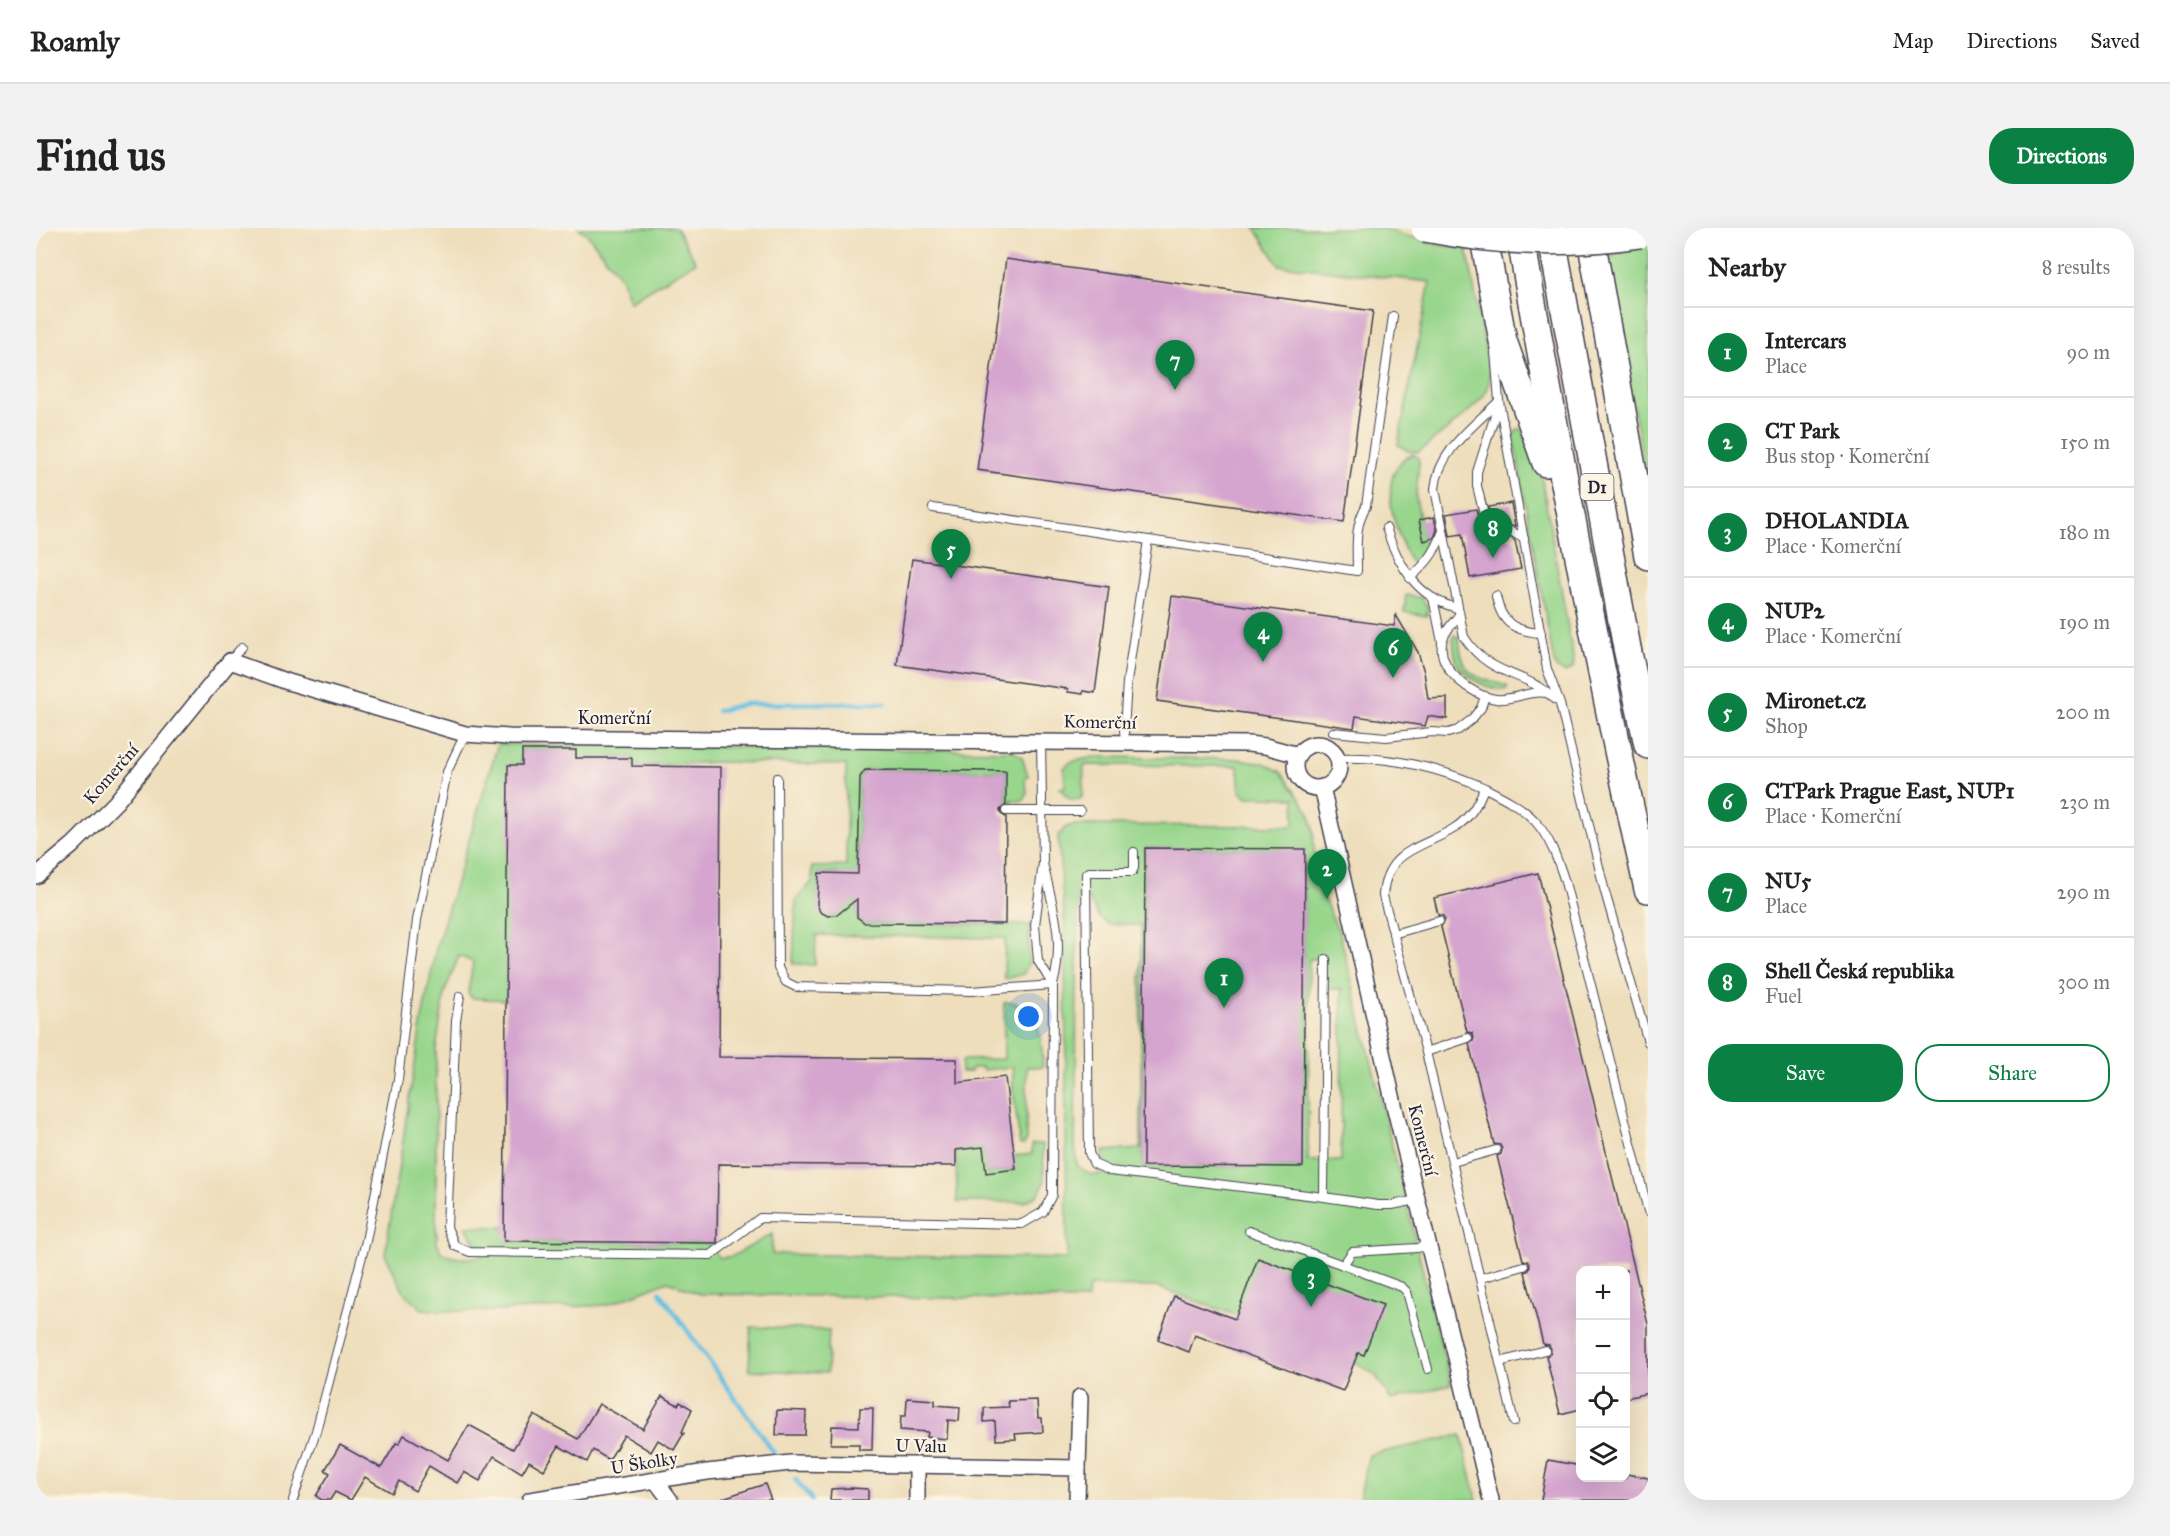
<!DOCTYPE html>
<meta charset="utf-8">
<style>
body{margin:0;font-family:"IM FELL Great Primer",serif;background:#f2f2f2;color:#222}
.controls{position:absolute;right:18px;bottom:18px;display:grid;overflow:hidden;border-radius:12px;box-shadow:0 6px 24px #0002}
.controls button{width:54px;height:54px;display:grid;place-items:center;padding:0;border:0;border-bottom:2px solid #e0e0e0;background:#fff;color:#222;font:30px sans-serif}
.you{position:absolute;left:993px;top:789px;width:21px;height:21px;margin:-15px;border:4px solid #fff;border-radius:50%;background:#1a73e8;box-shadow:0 0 0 9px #1a73e833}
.badge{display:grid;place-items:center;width:39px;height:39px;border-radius:50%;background:#0b8043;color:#fff;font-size:20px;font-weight:700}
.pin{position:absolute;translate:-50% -50px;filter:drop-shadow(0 2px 3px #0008)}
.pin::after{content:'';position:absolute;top:32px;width:21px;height:18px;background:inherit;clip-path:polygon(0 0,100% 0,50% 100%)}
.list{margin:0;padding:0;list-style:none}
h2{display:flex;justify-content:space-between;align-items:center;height:78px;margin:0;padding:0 24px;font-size:26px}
h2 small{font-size:20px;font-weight:400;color:#767676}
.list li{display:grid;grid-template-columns:39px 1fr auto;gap:18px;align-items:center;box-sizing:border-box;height:90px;padding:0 24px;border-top:2px solid #e0e0e0}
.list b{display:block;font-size:22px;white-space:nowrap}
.list p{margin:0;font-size:20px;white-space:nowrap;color:#767676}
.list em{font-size:20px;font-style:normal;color:#767676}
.actions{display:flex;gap:12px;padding:18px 24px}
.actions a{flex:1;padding:14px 0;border:2px solid #0b8043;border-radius:24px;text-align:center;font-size:21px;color:#0b8043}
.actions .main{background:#0b8043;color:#fff}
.icon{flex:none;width:33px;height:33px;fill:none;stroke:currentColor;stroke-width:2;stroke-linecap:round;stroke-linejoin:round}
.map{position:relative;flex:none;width:1612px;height:1272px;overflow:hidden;border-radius:24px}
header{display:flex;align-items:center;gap:36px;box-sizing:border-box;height:84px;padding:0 30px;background:#fff;border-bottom:2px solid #e0e0e0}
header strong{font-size:28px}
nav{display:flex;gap:33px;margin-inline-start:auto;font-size:21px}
.intro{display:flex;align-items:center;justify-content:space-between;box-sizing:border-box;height:144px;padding:0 36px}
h1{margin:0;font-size:42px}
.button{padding:15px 27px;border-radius:24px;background:#0b8043;color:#fff;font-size:21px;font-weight:700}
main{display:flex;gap:36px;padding:0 36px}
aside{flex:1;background:#fff;border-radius:24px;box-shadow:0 6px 24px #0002}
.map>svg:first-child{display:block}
.green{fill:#98d68c;stroke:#5d7c64;stroke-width:1.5;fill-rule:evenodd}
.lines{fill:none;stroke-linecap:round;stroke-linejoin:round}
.stream{stroke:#64bfe2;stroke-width:4.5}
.building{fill:#d5a5cf}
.lane-casing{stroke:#413e4e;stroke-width:10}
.street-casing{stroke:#413e4e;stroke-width:18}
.highway-casing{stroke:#413e4e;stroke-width:30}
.lane{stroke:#fff;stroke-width:8}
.street{stroke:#fff;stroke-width:15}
.highway{stroke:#fff;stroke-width:27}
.highway-bridge-casing{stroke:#413e4e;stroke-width:30;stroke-linecap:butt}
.highway-bridge{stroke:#fff;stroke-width:27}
.labels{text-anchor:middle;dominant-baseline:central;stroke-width:4.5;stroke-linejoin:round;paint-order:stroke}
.shield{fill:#fcf5e5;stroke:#63616e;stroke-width:1.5}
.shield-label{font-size:16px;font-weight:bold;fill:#22223b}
.street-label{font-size:18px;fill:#22223b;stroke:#fcf5e5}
</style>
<header>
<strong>Roamly</strong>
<nav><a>Map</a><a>Directions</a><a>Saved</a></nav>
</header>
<div class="intro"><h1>Find us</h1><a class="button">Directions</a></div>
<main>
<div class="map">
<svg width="1612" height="1272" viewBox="0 0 1612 1272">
<rect width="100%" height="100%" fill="#fcf5e5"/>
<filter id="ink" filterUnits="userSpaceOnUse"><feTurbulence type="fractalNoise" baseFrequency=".0167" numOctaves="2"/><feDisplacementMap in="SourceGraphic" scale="12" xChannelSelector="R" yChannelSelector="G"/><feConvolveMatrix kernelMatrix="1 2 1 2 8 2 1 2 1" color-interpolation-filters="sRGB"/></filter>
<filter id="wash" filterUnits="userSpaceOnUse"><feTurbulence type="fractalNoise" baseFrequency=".008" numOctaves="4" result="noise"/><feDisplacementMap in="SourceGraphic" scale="24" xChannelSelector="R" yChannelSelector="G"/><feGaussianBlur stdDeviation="1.35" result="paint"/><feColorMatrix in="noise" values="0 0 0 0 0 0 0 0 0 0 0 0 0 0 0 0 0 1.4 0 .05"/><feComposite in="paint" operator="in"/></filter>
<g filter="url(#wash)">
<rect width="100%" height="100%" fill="#eedebc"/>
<g class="green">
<path d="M542,0H640L660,34L593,74L586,51L551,6Z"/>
<path d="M1219,0H1345L1398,16L1431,21L1453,141C1453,147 1454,154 1452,160C1445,178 1399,210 1383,224L1372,223L1362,217L1394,54L1243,37Z"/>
<path d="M1612,14V265L1573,30Z"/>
<path d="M1482,201H1486L1504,241L1538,434L1537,440L1529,445L1520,440L1518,435L1477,207Z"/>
<path d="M1376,226L1382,229L1383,234L1380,269L1389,317L1386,329L1378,335L1374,333C1360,304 1337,246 1376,226Z"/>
<path d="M1370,367L1386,370L1391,378V388L1368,384Z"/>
<path d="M1418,407L1423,410C1426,448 1436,448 1471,458V462C1455,463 1431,451 1422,437C1418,429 1418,418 1417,409Z"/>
<path d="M462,516L977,523L986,529L992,548L988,550C990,558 994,567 987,573L975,572V577L970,575V543L829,542L824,549L821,689L829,695L994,697L992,738L987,746L968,751L969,710L780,707L779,737L757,736L760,672L776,654V639L810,638V537L685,534L596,538V530H552L540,538V522H486L470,772L436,770L432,765L437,734L423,728L409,763L400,821V992L401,1014L405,1024C421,1034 440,1030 458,1025L441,1016L429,998L468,999L469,1013L681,1015L679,1024L683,1030L697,1028L736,1006V1026L1031,1031L1029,698L1022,608L1030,599L1038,597L1258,598L1259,570L1212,569L1204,564L1202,538L1048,537L1047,567L1045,570C1036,575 1029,568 1024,560L1029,559L1028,540L1035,534L1058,529L1204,531L1228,535L1245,544L1272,582L1277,598L1278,622L1284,663L1304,706L1415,1157L1355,1172L1340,1148L1305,1124L1121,1059L1053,1058L1051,1072L663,1066L632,1053L571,1077L458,1083H405L386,1081L368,1064L349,1026L386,791L401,717ZM1109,620L1269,622L1266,939L1107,938ZM783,645H801V687L792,688L782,680ZM1042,668L1051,669L1063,689L1072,696L1105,697V921L1067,923V934L1074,943C1057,949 1055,949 1041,937L1039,917ZM1273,731L1290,732L1289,761H1306L1305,933H1272Z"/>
<path d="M971,774C1004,774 1006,814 1007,839H991L990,913L988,917H984L977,862V839L947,842L945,839L936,840L935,844H925L926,832L968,831V775Z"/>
<path d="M996,916H1007L1008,956L1001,968L988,974H921L920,922L947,919L951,945L979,941L978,928L996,926Z"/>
<path d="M715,1099L793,1102L791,1145L713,1142Z"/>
<path d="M1425,1207L1441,1272H1323L1333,1227Z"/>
</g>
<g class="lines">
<g class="stream">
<path d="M681,483L709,476L849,475"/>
<path d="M624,1064L738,1225"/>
<path d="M759,1251L776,1272"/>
</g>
</g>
<g id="blocks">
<g class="building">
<path d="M970,31L1337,83L1308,294L941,242Z"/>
<path d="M1475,275L1479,298L1460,299L1456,296L1452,279Z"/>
<path d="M1440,281L1445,301L1454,310L1474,309L1479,313L1485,341L1434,350L1426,306L1414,308L1410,286Z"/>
<path d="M1398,289L1401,302L1398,310L1388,313L1383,292Z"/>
<path d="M876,331L1073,359L1059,465L1047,463V466L1032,464V461L861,437Z"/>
<path d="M1136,368L1358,398L1360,387L1382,424L1388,444L1392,471L1411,470V491L1392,488L1389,498L1320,488L1318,500L1121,473Z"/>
<path d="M486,522H540V530H596V538L685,539L683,829L921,831V855L969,849L980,941L950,945L947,919L920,922V938L682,936L681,1015L468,1013L472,537H486Z"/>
<path d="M829,542L970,543V577L964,582L965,586L970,589L969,696L829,695L821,689V671L801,687L792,688L784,684L781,676L783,645L822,646L824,549Z"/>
<path d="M1109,620L1269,621L1267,939L1107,938Z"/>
<path d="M1502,645L1612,1096V1165L1590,1170V1042H1545V1181L1524,1186L1510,1128L1514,1126L1515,1121L1513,1117L1507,1116L1489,1044L1493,1042L1494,1037L1492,1033L1487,1032L1461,928L1465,926L1466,921L1464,917L1458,916L1433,816L1437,813L1438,809L1436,805L1431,804L1405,699L1409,692L1407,688L1402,687L1398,670Z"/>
<path d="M1222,1030L1347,1077L1328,1127L1322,1125L1307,1163L1159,1107L1153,1124L1122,1112L1138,1068L1199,1091Z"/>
<path d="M626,1168L642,1177L644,1174L656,1181L646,1204L648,1205L638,1222L622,1212L615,1224L588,1207L573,1232L557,1222L551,1234L523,1218L508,1242L493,1233L486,1245L458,1228L444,1253L428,1244L421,1255L393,1238L379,1263L363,1253L356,1265L329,1249L315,1272L299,1264L294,1272H286L280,1268L294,1245L289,1242L304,1217L345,1240L360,1215L363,1216L368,1207L412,1232L433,1197L477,1221L498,1187L542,1211L563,1176L607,1201Z"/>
<path d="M871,1170L899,1172V1177L924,1179L923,1193L912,1192L911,1211L891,1209L892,1204L864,1202L865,1188H870Z"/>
<path d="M1001,1172L1002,1190H1006L1007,1204L979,1206L980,1211L960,1212L959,1193L948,1194V1180L973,1179L972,1173Z"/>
<path d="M824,1180H837L836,1222H823V1216H795L796,1198L823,1199Z"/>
<path d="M741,1182L770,1183L769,1207H740Z"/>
<path d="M1512,1232L1545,1238V1250H1590V1246L1612,1250V1272H1505Z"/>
<path d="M729,1256L735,1272H688L687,1270Z"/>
<path d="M814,1260L832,1261V1272H794L795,1261Z"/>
</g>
</g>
</g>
<g filter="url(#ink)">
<use href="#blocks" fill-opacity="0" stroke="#413e4e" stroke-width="1.5"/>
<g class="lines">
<defs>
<g id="lane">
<path d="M1459,124L1463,173L1511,441L1524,476L1569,664L1612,814"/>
<path d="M1463,173C1438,198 1402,223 1399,261L1428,409C1456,452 1489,441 1519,472"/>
<path d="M1463,174L1441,244V258L1451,299L1458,305L1475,303L1488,311"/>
<path d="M897,280L1321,343C1321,319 1318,299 1330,278L1357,88"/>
<path d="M1350,300C1362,337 1381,370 1421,380"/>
<path d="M1374,350C1390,336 1400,324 1406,305"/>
<path d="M1460,368C1465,395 1478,403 1505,405"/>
<path d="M1397,370L1406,414"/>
<path d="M1423,387C1417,395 1407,405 1406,415C1402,442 1436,468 1460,471C1477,473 1492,462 1510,465"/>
<path d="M194,433L206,419"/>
<path d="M1297,504L1350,509L1396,504L1412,505L1422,502L1435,492L1445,480L1449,468"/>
<path d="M1005,513L1007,635L999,697L1002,733L1017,757"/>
<path d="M1089,514L1088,502L1091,454L1112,312"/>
<path d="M1302,530C1354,528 1402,539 1449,560C1467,569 1485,578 1499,593C1514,610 1522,632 1529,654L1612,983"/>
<path d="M741,550L742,740L750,754L760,759L936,763L1017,757"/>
<path d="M1448,560C1442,577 1433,591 1417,601C1384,621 1350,622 1347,668L1390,824L1478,1194"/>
<path d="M970,583H1044"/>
<path d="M1098,624V640L1096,644H1053L1050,646L1053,925L1058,936L1074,943L1288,969L1290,731"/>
<path d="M1357,706L1403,693"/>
<path d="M424,768L420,793L411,999L419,1018L434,1024L675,1027L724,990L986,996L1007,984L1016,967L1017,757C1029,711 1017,680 1007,635"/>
<path d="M1390,824L1432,810"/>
<path d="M1417,934L1460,922"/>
<path d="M1288,969L1342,977H1356L1381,972"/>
<path d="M1213,1003L1307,1037L1316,1024L1381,1020L1393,1017"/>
<path d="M1307,1037L1366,1059L1371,1064L1392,1141"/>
<path d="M1445,1050L1488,1038"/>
<path d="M1464,1134L1509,1122"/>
<path d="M257,1272L280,1203L330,1013L362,851L381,692L411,544L429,506"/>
</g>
<g id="street">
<circle cx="1281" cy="538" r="22"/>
<path d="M1286,559L1359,881L1455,1272"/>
<path d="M0,648L37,617L80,574L194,433L249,453L429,506L473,509L1212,516L1229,518L1262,527"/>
<path d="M1042,1240L1044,1169"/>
<path d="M620,1253L634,1272"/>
<path d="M494,1272L671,1244L755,1235L1042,1240L1041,1272"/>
<path d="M881,1272V1237"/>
</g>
<g id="highway">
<path d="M1446,0L1467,113L1510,235"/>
<path d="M1483,0C1521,221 1563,442 1612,661"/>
<path d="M1514,0L1591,420L1612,517"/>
<path d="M1553,0L1612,328"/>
</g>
</defs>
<use href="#lane" class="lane-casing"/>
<use href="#street" class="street-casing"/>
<use href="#highway" class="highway-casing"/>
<use href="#lane" class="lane"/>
<use href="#street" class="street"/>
<use href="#highway" class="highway"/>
<defs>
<path id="highway-bridge" d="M1389,0C1462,14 1530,17 1604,6"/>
</defs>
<use href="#highway-bridge" class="highway-bridge-casing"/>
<use href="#highway-bridge" class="highway-bridge"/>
</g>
</g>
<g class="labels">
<rect class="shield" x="1544.5" y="246" width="33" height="26" rx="4.5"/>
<g class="shield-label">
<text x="1561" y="259">D1</text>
</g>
<g class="street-label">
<text x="578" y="490">Komerční</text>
<text transform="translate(1064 494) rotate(1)">Komerční</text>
<text transform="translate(75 546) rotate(-49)">Komerční</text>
<text transform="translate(1387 912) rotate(76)">Komerční</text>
<text transform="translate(885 1218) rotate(1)">U Valu</text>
<text transform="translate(608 1235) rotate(-9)">U Školky</text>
</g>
</g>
</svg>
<div class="controls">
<button>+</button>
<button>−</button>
<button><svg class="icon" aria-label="locate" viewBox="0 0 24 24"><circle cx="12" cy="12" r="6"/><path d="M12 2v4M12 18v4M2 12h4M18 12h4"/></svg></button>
<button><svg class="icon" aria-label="layers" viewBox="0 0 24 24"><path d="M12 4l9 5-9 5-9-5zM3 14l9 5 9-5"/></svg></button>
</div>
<div class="you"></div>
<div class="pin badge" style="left:1188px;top:780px">1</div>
<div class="pin badge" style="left:1291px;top:671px">2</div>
<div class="pin badge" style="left:1275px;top:1079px">3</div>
<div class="pin badge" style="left:1227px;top:434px">4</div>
<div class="pin badge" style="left:915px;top:351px">5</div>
<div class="pin badge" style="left:1357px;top:450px">6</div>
<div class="pin badge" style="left:1139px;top:162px">7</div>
<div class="pin badge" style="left:1457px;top:330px">8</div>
</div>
<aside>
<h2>Nearby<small>8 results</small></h2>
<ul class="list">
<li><span class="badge">1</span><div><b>Intercars</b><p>Place</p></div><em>90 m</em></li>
<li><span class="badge">2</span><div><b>CT Park</b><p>Bus stop · Komerční</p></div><em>150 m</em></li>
<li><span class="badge">3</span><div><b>DHOLANDIA</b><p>Place · Komerční</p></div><em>180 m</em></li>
<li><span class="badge">4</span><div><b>NUP2</b><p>Place · Komerční</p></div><em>190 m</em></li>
<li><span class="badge">5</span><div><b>Mironet.cz</b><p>Shop</p></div><em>200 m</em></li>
<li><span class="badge">6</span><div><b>CTPark Prague East, NUP1</b><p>Place · Komerční</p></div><em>230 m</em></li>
<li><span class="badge">7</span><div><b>NU5</b><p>Place</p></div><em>290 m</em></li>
<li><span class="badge">8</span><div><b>Shell Česká republika</b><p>Fuel</p></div><em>300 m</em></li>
</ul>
<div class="actions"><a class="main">Save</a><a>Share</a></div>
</aside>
</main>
